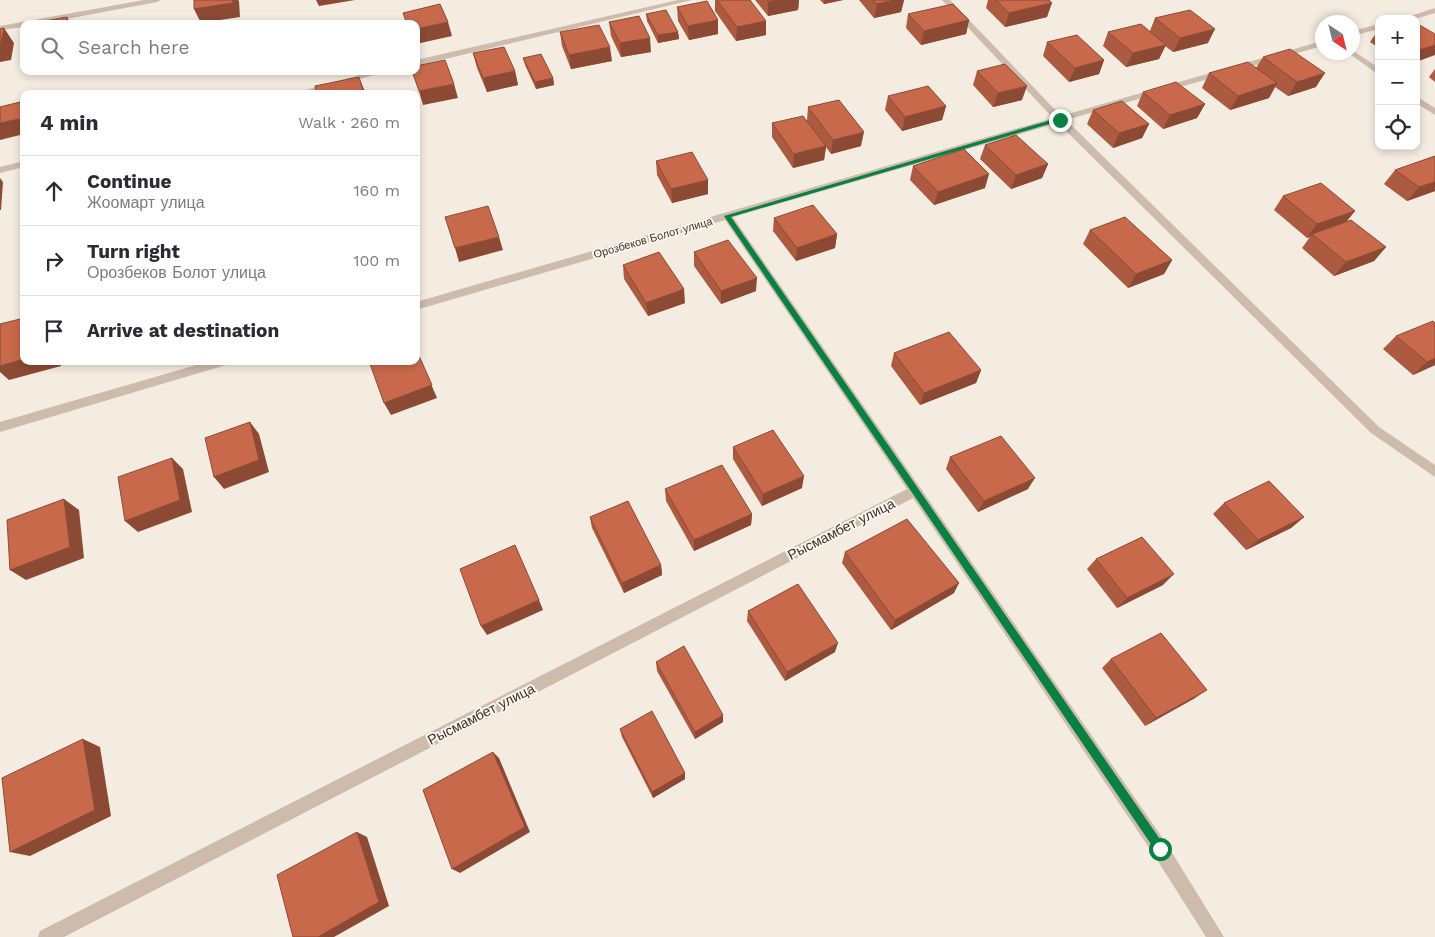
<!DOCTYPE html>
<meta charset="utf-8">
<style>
body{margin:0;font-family:"Work Sans",sans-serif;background:#f7f7f7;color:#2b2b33}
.controls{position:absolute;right:15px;top:15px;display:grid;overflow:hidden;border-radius:10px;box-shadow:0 2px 8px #0003}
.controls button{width:45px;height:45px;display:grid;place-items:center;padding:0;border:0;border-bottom:1px solid #e1e1e2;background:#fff;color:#2b2b33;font:25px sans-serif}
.compass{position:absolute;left:1315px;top:15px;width:45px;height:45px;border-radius:50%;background:#fff;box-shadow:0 2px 8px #0003;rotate:145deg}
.stop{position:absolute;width:15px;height:15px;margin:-11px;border:4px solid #0b8043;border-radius:50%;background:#fff}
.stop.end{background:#0b8043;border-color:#fff;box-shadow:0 1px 5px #0008}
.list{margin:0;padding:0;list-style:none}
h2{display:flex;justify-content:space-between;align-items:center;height:65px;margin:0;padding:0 20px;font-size:21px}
h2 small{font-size:16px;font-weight:400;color:#7c7c81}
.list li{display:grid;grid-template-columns:32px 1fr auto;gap:15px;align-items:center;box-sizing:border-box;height:70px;padding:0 20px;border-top:1px solid #e1e1e2}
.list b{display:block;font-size:19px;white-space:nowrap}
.list p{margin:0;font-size:16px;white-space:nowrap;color:#7c7c81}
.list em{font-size:16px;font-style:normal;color:#7c7c81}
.icon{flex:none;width:28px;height:28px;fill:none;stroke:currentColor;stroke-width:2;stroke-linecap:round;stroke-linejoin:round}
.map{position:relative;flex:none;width:1435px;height:937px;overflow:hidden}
.search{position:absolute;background:#fff;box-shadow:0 2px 8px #0003;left:20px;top:20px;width:400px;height:55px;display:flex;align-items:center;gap:12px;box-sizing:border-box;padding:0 18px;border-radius:10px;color:#7c7c81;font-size:19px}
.panel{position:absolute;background:#fff;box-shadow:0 2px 8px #0003;left:20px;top:90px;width:400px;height:275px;border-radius:10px}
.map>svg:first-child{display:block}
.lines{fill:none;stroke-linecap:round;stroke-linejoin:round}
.lane{fill:#cdbbac;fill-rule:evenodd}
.street{fill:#cdbbac;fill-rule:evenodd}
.wall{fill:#ac5a40}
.shaded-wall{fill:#8c4a34}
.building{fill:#c8694b;stroke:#8c4a34}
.route{fill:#0b8043}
.labels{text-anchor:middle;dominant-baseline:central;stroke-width:4;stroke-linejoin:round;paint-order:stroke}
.far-street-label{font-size:11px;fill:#3b302b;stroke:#fbf5ee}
.street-label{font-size:14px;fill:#3b302b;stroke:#fbf5ee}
</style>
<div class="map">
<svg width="1435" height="937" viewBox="0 0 1435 937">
<rect width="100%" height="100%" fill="#f4ebe1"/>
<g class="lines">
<g class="lane">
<path d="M1352,50L1379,68V75L1347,52H1352Z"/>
<path d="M1416,96L1435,108V115L1416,103Z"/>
</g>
<g class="street">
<path d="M144,0H161L157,2L40,24H24V27L0,30V26Z"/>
<path d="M678,0H692L416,66V60Z"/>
<path d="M942,0H950L1061,116L1322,41V46L1066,120L1379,427L1435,465V477L1371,433L1058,123L733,217L1166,843L1224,937H1206L1154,855L913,498L64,937H38L40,931L907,489L725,220L416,310V302L1053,118Z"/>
<path d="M1435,8V13L1415,19H1401Z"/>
<path d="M1379,24V29L1352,36V31Z"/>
<path d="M373,71H388L307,94H292Z"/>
<path d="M24,161V167L0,173V167Z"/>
<path d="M210,361H232L226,365L0,432V422Z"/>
</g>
</g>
<g class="wall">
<path d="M715,0H750L766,35L736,41L715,11Z"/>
<path d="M755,0H799L798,10L768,16Z"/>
<path d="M820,0H843L824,4Z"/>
<path d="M859,0H904L901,12L874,18Z"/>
<path d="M988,0H1049L1047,17L1005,27L986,8Z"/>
<path d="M677,7L718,34L689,40L678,21Z"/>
<path d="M646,14L678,32L679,39L658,43L647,21Z"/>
<path d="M908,14L969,20L966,34L921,45L906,28Z"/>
<path d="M1155,18L1208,43L1173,52L1165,46L1159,59L1126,67L1103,46L1108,32L1150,31Z"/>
<path d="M609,22L651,52L621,57L611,36Z"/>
<path d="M1379,29V48L1370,42Z"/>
<path d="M560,32L612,61L571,69L562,46Z"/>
<path d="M1047,42L1104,60L1099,74L1069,82L1043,56Z"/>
<path d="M473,53L515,71L518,85L487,92L477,68Z"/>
<path d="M1263,57L1316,87L1288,96L1275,87L1269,98L1230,110L1202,88L1209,73L1256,68Z"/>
<path d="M523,58L553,78L554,85L536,89L525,65Z"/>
<path d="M1435,69V82L1429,77Z"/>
<path d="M977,71L1022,100L993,107L973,85Z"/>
<path d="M1143,92L1205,104L1197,118L1163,129L1137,106Z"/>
<path d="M888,96L946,106L942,120L902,131L885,110Z"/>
<path d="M808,107L861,146L831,154L826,147L824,160L793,168L772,137V123L807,120Z"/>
<path d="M1093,110L1149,124L1142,138L1113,148L1087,124Z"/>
<path d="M985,145L1048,164L1042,178L1011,189L980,159Z"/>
<path d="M1435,156V191L1407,201L1384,184L1395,170Z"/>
<path d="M656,161L708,194L672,203L657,175Z"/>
<path d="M913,166L985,188L934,205L910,180Z"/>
<path d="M1283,196L1355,211L1347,221L1386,247L1374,261L1334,276L1302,248L1310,237L1307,238L1274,210Z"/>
<path d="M774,218L837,234L835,248L796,261L773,231Z"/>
<path d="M1090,230L1172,260L1164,274L1128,288L1083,244Z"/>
<path d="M694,252L756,291L721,304L694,266Z"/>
<path d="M623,265L685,303L648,316L624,279Z"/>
<path d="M1396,336L1435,365L1413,375L1383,349Z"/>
<path d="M894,353L981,370L976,383L920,405L891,366Z"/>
<path d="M733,447L802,488L762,506L733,459Z"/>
<path d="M950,457L1028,489L978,512L946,469Z"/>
<path d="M665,489L752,514L751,525L694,551L666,501Z"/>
<path d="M1224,503L1304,517L1291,528L1246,550L1213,514Z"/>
<path d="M590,517L661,565L662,575L624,593L592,528Z"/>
<path d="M845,552L954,593L891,630L842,563Z"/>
<path d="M1096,559L1163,585L1117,608L1087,569Z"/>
<path d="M748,611L835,652L785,681L747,621Z"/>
<path d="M1111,659L1195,698L1145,726L1102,668Z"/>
<path d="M656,662L723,722L695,739L657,671Z"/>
<path d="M620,729L685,773V779L653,798L622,737Z"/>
</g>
<g class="shaded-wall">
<path d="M233,0H238L239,1L240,17L201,23L194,9Z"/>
<path d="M316,0H355L319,6Z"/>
<path d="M779,0H799L798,10L768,16V2Z"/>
<path d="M824,0H843L824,4Z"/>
<path d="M895,0H904L901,12L874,18L877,4Z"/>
<path d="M1052,3L1047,17L1005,27L1009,13Z"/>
<path d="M67,17L71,24H66Z"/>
<path d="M718,20V34L689,40L688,26Z"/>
<path d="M969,20L966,34L921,45L924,31Z"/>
<path d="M766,21V35L736,41L737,27Z"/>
<path d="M448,22L452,36L416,44V29Z"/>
<path d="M4,28L14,43L11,60L0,62V46Z"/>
<path d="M1215,29L1208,43L1173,52L1180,38Z"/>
<path d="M678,32L679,39L658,43V35Z"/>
<path d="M650,38L651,52L621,57L620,43Z"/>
<path d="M1166,45L1159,59L1126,67L1133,53Z"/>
<path d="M1435,45V55L1416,62V51Z"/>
<path d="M610,47L612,61L571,69L569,55Z"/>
<path d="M1104,60L1099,74L1069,82L1075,68Z"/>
<path d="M515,71L518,85L487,92L483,78Z"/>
<path d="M1325,73L1316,87L1288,96L1297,82Z"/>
<path d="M359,77L366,94H364Z"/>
<path d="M553,78L554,85L536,89L535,82Z"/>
<path d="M1277,83L1269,98L1230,110L1238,96Z"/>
<path d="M454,84L458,98L423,105L419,91Z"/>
<path d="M1027,86L1022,100L993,107L998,93Z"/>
<path d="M1205,104L1197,118L1163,129L1170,115Z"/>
<path d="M946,106L942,120L902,131L905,117Z"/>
<path d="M24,118V134L0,140V123Z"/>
<path d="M1149,124L1142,138L1113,148L1119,133Z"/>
<path d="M864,132L861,146L831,154L833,140Z"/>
<path d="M826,146L824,160L793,168L794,154Z"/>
<path d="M1048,164L1042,178L1011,189L1016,175Z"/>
<path d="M989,174L985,188L934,205L938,192Z"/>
<path d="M0,178L3,182L1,210H0Z"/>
<path d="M708,180V194L672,203L671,189Z"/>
<path d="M1435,182V191L1407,201L1419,187Z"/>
<path d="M1355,211L1344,224L1312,234L1310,237L1307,238L1317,224Z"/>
<path d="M837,234L835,248L796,261L797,248Z"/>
<path d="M499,237L503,250L459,262L455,248Z"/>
<path d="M1386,247L1374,261L1334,276L1346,262Z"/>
<path d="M1172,260L1164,274L1128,288L1136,274Z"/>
<path d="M757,278L756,291L721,304V291Z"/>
<path d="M684,289L685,303L648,316L646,303Z"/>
<path d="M416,349L437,398L391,415L384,403Z"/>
<path d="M1435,358V365L1413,375L1427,362Z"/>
<path d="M24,359V361H61V366L9,380L0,372V366Z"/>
<path d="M981,370L976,383L920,405L924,393Z"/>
<path d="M250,422L259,434L269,472L224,489L214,477Z"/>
<path d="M172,458L183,469L192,512L138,532L125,521Z"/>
<path d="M804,476L802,488L762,506L763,494Z"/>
<path d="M1035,478L1028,489L978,512L984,501Z"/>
<path d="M64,499L79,510L84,558L26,580L10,570Z"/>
<path d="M752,514L751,525L694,551V540Z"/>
<path d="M1304,517L1291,528L1246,550L1258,540Z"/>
<path d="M661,565L662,575L624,593L622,583Z"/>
<path d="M1174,574L1163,585L1117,608L1127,598Z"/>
<path d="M959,583L954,593L891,630L895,620Z"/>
<path d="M539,600L543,610L487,635L481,626Z"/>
<path d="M838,643L835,652L785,681L787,672Z"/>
<path d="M1207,690L1195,698L1145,726L1156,718Z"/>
<path d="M723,715V722L695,739V732Z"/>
<path d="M83,739L100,747L111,816L30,856L10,852Z"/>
<path d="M493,752L499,758L530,832L460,873L452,869Z"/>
<path d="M685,773V779L653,798L652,792Z"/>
<path d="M357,832L367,837L389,906L334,937H318Z"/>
</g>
<g class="building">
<path d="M194,0H233V3L194,9Z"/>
<path d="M717,0H750L766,21L737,27Z"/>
<path d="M767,0H779L768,2Z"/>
<path d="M873,0H895L877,4Z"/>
<path d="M996,0H1049L1052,3L1009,13Z"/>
<path d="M707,1L718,20L688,26L677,7Z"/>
<path d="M440,4L448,22L416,29V24H407L403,13Z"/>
<path d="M953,4L969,20L924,31L908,14Z"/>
<path d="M666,10L678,32L658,35L646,14Z"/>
<path d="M1190,10L1215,29L1180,38L1155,18Z"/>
<path d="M639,16L650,38L620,43L609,22Z"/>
<path d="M67,17L66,24H28Z"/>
<path d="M1416,23L1435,34V45L1416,51Z"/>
<path d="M1141,24L1166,45L1133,53L1108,32Z"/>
<path d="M599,25L610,47L569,55L560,32Z"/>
<path d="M4,28L0,46V29Z"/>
<path d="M1077,35L1104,60L1075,68L1047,42Z"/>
<path d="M504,47L515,71L483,78L473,53Z"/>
<path d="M1290,49L1325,73L1297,82L1263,57Z"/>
<path d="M541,54L553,78L535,82L523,58Z"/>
<path d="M445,60L454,84L419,91L412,71H416V66Z"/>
<path d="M1248,62L1277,83L1238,96L1209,73Z"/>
<path d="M1005,64L1027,86L998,93L977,71Z"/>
<path d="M359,77L364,94H316L315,86Z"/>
<path d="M1176,82L1205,104L1170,115L1143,92Z"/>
<path d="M928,86L946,106L905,117L888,96Z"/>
<path d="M839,100L864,132L833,140L808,107Z"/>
<path d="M24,101V118L0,123V107Z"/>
<path d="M1122,101L1149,124L1119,133L1093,110Z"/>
<path d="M803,116L826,146L794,154L772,123Z"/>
<path d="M1016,135L1048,164L1016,175L985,145Z"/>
<path d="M964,149L989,174L938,192L913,166Z"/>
<path d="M692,152L708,180L671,189L656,161Z"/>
<path d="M1435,156V182L1419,187L1395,170Z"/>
<path d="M1321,183L1355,211L1317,224L1283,196Z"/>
<path d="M813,205L837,234L797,248L774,218Z"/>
<path d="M488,206L499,237L455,248L445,217Z"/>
<path d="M1125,217L1172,260L1136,274L1090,230Z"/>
<path d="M1351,220L1386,247L1346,262L1312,234Z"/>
<path d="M728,240L757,278L721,291L694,252Z"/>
<path d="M659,252L684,289L646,303L623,265Z"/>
<path d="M24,318V359L0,366V324Z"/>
<path d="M1433,321L1435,323V358L1427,362L1396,336Z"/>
<path d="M949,332L981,370L924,393L894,353Z"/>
<path d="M416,349L432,385L384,403L369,361H416Z"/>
<path d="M250,422L259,460L214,477L205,438Z"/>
<path d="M773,430L804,476L763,494L733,447Z"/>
<path d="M1001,436L1035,478L984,501L950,457Z"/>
<path d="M172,458L180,500L125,521L118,477Z"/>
<path d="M722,465L752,514L694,540L665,489Z"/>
<path d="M1269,481L1304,517L1258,540L1224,503Z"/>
<path d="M64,499L70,547L10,570L7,520Z"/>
<path d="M628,501L661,565L622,583L590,517Z"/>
<path d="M907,519L959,583L895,620L845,552Z"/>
<path d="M1142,537L1174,574L1127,598L1096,559Z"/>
<path d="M515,545L539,600L481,626L460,569Z"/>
<path d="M798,584L838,643L787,672L748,611Z"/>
<path d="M1161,633L1207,690L1156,718L1111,659Z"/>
<path d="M684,646L723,715L695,732L656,662Z"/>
<path d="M652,711L685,773L652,792L620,729Z"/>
<path d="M83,739L95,810L10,852L2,778Z"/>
<path d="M493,752L525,827L452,869L423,790Z"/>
<path d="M357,832L379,902L318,937H293L277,875Z"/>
</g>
<path class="route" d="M1058,118L1063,120L731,217L1164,845L1166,849L1164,853L1160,854L1157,853L724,216Z"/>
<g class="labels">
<g class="far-street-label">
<text transform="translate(653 238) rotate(-16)">Орозбеков Болот улица</text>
</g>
<g class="street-label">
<text transform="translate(841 529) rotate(-27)">Рысмамбет улица</text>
<text transform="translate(481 714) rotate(-27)">Рысмамбет улица</text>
</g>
</g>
</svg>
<div class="controls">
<button>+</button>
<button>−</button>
<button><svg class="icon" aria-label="locate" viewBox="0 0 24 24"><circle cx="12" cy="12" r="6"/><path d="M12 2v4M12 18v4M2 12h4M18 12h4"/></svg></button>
</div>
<svg class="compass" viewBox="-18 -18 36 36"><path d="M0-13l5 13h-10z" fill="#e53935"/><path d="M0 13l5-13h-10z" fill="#7c7c81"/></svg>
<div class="stop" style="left:1160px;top:849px"></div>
<div class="stop end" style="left:1060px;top:120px"></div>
<div class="search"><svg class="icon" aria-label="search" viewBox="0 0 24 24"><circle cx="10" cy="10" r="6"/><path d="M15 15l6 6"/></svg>Search here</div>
<section class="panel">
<h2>4 min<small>Walk · 260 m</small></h2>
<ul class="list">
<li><svg class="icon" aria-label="ahead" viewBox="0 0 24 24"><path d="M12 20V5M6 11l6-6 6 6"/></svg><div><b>Continue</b><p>Жоомарт улица</p></div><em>160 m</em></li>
<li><svg class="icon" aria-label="right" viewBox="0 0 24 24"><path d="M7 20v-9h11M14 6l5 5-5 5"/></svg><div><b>Turn right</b><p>Орозбеков Болот улица</p></div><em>100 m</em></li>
<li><svg class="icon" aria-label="arrive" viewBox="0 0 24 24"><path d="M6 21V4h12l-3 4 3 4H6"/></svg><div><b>Arrive at destination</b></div></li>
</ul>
</section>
</div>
